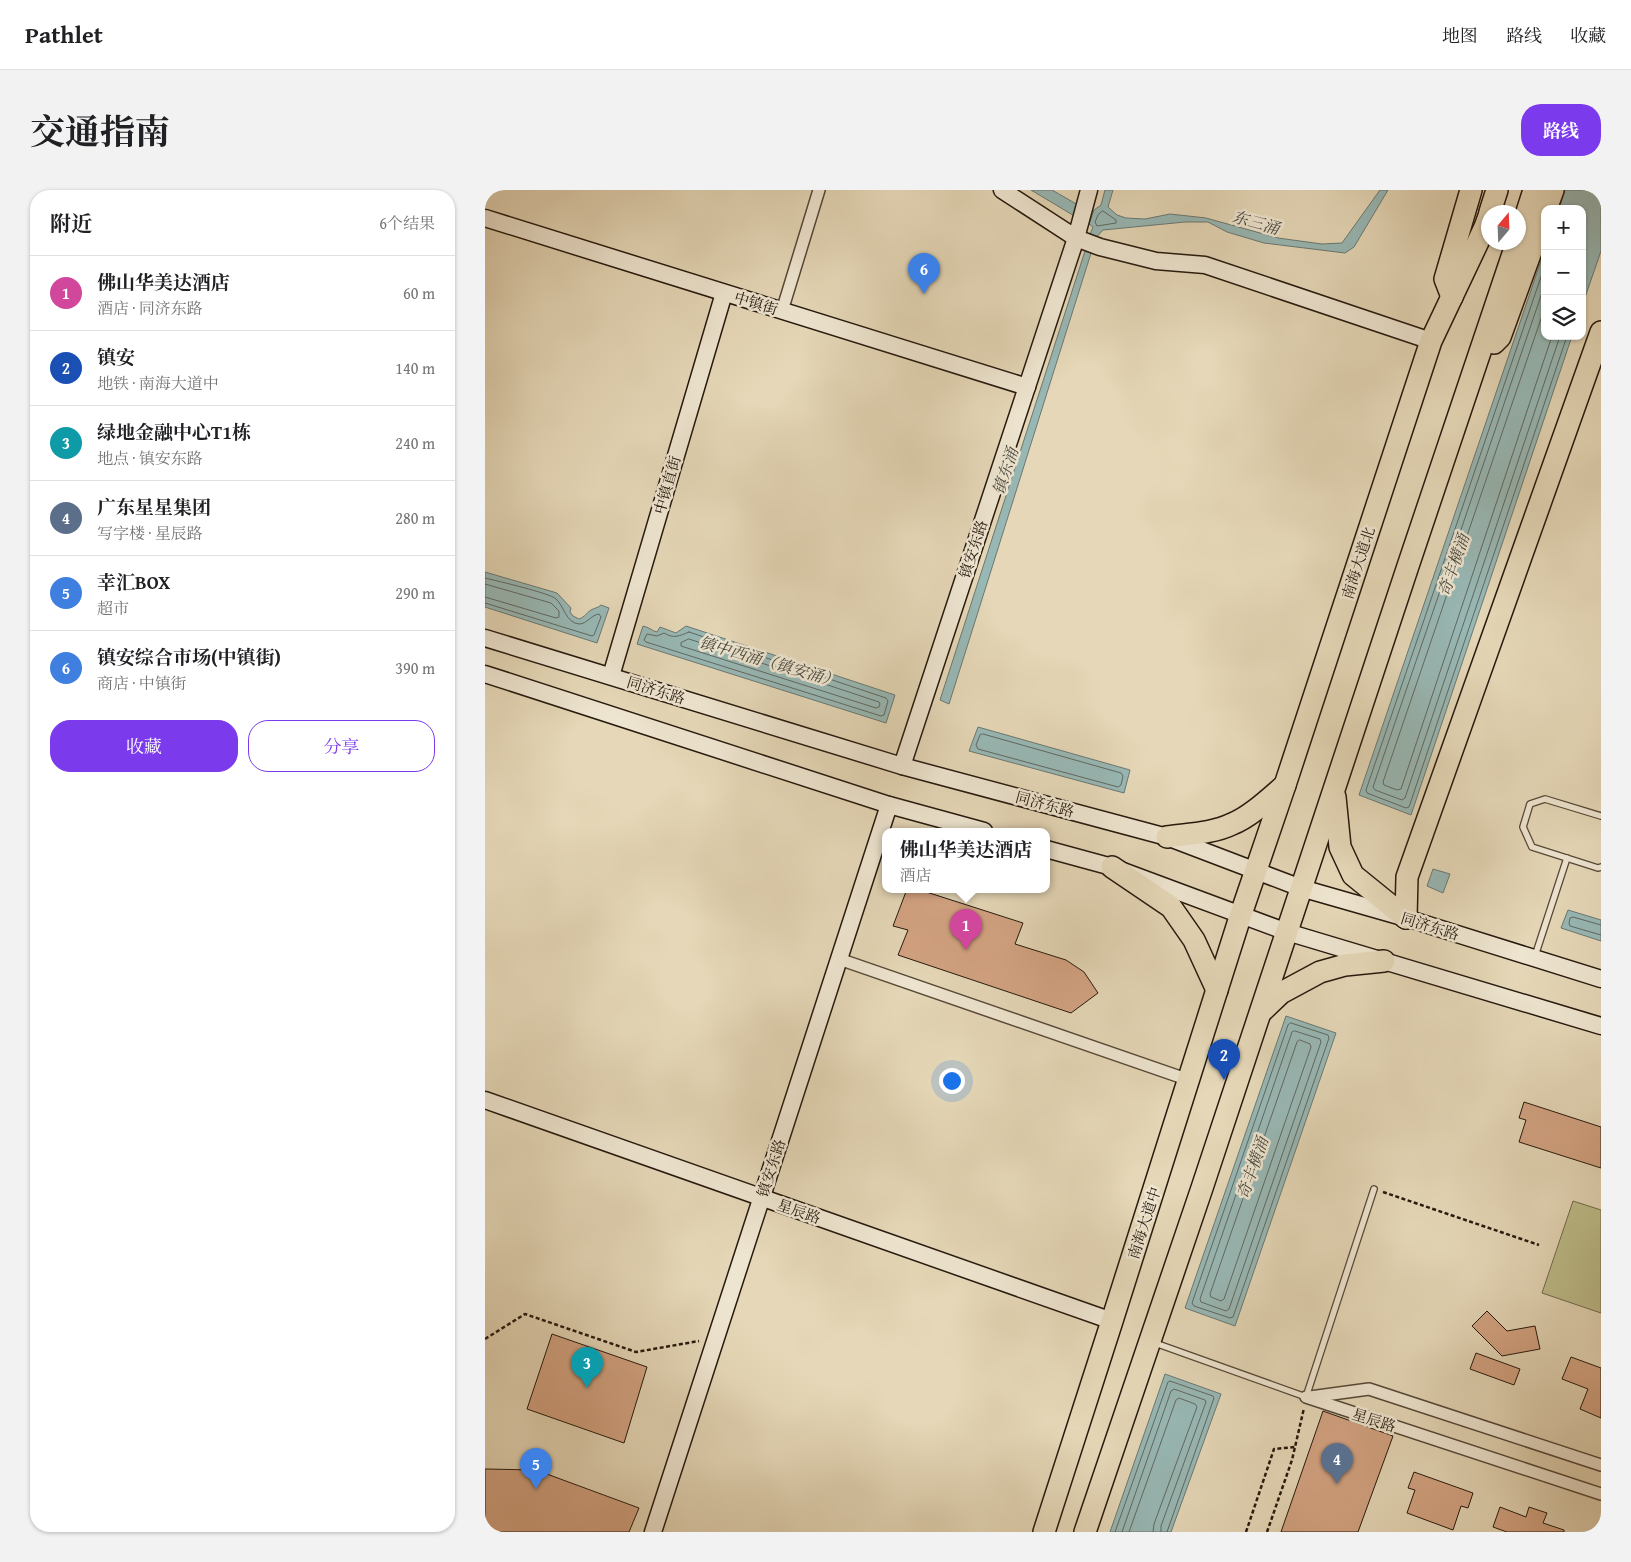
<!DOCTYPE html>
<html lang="zh">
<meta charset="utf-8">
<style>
body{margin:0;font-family:"Gentium Book Plus","Noto Serif SC",serif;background:#f2f2f2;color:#202124}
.controls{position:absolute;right:15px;top:15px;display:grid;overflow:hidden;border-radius:10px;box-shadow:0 1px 4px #0004}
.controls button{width:45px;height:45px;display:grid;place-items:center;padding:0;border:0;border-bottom:1px solid #e0e0e0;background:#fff;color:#202124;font:25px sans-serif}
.compass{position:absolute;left:996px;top:15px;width:45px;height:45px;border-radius:50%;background:#fff;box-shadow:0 1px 4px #0004;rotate:19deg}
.you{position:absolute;left:466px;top:890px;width:18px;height:18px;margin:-12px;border:4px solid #fff;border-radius:50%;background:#1a73e8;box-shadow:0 0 0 8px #1a73e833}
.badge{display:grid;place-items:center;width:32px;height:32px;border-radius:50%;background:#7c3aed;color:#fff;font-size:16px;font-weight:700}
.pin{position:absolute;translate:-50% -41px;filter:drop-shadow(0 1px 2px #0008)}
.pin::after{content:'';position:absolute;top:26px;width:18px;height:15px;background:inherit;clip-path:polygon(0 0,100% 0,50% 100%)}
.popup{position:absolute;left:397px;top:638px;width:168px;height:65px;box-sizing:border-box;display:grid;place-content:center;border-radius:10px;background:#fff;filter:drop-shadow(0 1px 4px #0005);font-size:16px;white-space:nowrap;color:#757577}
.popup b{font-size:19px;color:#202124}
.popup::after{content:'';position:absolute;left:50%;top:100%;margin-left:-10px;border:10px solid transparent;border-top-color:#fff}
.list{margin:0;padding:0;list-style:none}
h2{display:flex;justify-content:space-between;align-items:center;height:65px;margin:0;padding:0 20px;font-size:21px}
h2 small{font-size:16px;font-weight:400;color:#757577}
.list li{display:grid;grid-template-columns:32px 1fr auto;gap:15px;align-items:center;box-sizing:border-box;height:75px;padding:0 20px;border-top:1px solid #e0e0e0}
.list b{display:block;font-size:19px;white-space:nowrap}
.list p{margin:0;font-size:16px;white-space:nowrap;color:#757577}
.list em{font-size:16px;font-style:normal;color:#757577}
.actions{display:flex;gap:10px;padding:15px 20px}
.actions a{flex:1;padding:11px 0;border:1px solid #7c3aed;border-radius:20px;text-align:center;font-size:18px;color:#7c3aed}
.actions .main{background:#7c3aed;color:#fff}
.icon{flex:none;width:28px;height:28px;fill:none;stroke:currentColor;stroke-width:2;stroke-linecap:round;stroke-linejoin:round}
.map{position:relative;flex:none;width:1116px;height:1342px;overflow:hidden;border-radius:20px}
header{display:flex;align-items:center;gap:30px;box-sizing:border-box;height:70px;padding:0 25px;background:#fff;border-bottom:1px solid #e0e0e0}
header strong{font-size:24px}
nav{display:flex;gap:28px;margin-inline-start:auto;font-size:18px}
.intro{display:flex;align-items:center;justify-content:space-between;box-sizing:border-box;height:120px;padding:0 30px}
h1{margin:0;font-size:35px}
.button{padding:12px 22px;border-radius:20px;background:#7c3aed;color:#fff;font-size:18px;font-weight:700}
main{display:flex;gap:30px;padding:0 30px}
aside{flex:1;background:#fff;border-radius:20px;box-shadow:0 1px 4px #0004}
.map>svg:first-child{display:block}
.green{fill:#bcbc89;stroke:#716a4c}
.water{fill:#98b8b5;stroke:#6a7872}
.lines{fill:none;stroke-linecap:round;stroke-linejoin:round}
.shore{stroke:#5f6862;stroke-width:1}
.building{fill:#d3a382;stroke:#26190e}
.lane-casing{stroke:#564838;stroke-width:8}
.street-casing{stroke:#564838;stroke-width:14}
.secondary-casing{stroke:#26190e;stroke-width:19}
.highway-casing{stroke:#26190e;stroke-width:24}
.path{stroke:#26190e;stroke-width:2.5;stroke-dasharray:4 2.5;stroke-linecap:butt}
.lane{stroke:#eee5d0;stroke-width:5.5}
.street{stroke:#eee5d0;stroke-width:11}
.secondary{stroke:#eee5d0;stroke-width:16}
.highway{stroke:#e5d7b7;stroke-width:21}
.labels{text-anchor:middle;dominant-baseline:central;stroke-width:5;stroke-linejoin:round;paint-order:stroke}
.street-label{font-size:15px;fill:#26190e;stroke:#eee5d0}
.water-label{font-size:16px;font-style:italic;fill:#484940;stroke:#eee5d0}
</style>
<header>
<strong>Pathlet</strong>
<nav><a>地图</a><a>路线</a><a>收藏</a></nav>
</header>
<div class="intro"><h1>交通指南</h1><a class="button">路线</a></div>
<main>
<aside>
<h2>附近<small>6个结果</small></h2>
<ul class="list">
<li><span class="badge" style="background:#d1479c">1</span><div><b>佛山华美达酒店</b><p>酒店 · 同济东路</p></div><em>60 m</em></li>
<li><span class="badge" style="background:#1a4fb4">2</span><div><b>镇安</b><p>地铁 · 南海大道中</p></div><em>140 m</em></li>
<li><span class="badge" style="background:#0f9aa8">3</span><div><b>绿地金融中心T1栋</b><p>地点 · 镇安东路</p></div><em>240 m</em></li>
<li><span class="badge" style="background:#5c6f8a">4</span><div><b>广东星星集团</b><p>写字楼 · 星辰路</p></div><em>280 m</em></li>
<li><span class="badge" style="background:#3f7fe0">5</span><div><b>幸汇BOX</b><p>超市</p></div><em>290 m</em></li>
<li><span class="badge" style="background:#3f7fe0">6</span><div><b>镇安综合市场(中镇街)</b><p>商店 · 中镇街</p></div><em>390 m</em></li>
</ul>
<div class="actions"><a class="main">收藏</a><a>分享</a></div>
</aside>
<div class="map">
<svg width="1116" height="1342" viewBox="0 0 1116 1342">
<rect width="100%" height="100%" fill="#e5d7b7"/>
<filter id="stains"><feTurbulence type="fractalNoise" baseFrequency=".004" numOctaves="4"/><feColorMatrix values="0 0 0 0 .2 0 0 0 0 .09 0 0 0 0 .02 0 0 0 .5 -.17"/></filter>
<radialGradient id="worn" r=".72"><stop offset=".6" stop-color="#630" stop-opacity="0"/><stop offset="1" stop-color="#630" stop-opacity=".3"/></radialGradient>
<path class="green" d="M1088,1011L1116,1020V1123L1057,1103Z"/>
<g class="water">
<path d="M546,0H567L593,15L591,27Z"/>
<path d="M620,0H628L623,17L632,25L641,28L660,29L685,24L721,28L793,48L837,54L857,53L895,0H903L869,57L860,63L779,53L742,42L723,32H700L618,40L608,51L603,49L608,37L604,34L609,20L616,15Z"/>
<path d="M1080,0H1116V61L1097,116V19H1074Z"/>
<path d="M601,58L607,60L464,514L455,510Z"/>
<path d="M1060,59V146H1087L926,625L874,605Z"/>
<path d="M0,382L72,403L86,418L85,422L88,426L94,429C100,427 101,423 106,420C109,418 113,418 116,415L124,418L112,453L0,417Z"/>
<path d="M158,436C164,437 167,441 172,442L175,437L191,443L201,436L410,505L401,533L152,454Z"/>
<path d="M493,537L645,580L639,603L484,561Z"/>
<path d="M948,679L965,684L958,703L942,696Z"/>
<path d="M1083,720L1116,730V751L1076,738Z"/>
<path d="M801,826L851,843L750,1136L700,1118Z"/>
<path d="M680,1184L736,1204L686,1342H625Z"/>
</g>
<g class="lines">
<g class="shore">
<path d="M618,21L631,30V33L612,36L610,32L613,25Z"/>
<path d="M1060,75L881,600L882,603L921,618L924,617L1082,146"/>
<path d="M1060,94L888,597L890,600L917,610L920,608L1075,146"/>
<path d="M1060,117L898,592L899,595L912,600L916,599L1067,146"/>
<path d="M0,388C12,391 65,403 71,409C79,416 81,433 94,434C102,434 106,425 114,424L116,427L109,445L107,446L0,413"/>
<path d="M0,394L66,413L74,421V427L71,428L0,407"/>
<path d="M204,442L401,508L403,511L399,525L396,526L161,452L159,450L162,444L172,446L179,443C189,449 194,446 204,442Z"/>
<path d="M204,449L394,512L395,514L394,517L391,518L196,456V453Z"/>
<path d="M498,544L636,583L638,586L636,595L633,597L493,559L491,555L495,545Z"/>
<path d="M1116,735L1088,727L1085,728L1084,733L1085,736L1116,745"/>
<path d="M806,833L843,845L844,848L748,1127L745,1128L709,1116L707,1113L803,835Z"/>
<path d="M810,841L835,849L836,852L744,1119L741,1121L716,1112L715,1109L807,842Z"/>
<path d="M815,850L825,854L826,857L739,1109L736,1111L726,1107L725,1104L812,852Z"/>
<path d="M630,1342L683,1192L685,1191L728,1206L729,1208L682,1342"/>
<path d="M637,1342L686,1201L689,1199L720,1210L721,1212L676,1336V1342"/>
<path d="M644,1342L691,1210L694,1208L710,1214L712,1217L669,1334L668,1342"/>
</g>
</g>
<g class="building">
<path d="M422,699H432L538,733L530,754L581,770L599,782L613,803L586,823L413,765L423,740L408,736Z"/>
<path d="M1039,912L1116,937V978L1034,952L1041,930L1034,928Z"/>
<path d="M1002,1121L1022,1141L1050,1136L1055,1159L1017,1166L987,1136Z"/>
<path d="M67,1144L162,1177L139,1253L42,1219Z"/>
<path d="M991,1163L1035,1179L1029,1195L985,1179Z"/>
<path d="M1086,1167L1116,1178V1228L1095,1219L1103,1199L1077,1189Z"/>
<path d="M838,1221L908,1246L873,1342H796Z"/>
<path d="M0,1279L51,1280L154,1318L144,1342H0Z"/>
<path d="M929,1282L988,1303L983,1318L976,1316L968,1340L922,1323L930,1300L923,1298Z"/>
<path d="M1015,1317L1041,1327L1044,1317L1062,1323L1058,1333L1079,1340V1342H1022L1008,1337Z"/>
</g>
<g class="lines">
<defs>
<g id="lane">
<path d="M1116,626L1060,609L1045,614L1038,637L1047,657L1113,678L1116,677"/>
<path d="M1050,766L1082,668"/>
<path d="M670,1153L821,1207L889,999"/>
</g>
<g id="street">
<path d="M297,121L334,0"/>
<path d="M354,769L704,890"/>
<path d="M821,1207L1116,1304"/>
<path d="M825,1207L884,1199L1116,1275"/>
</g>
<g id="secondary">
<path d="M517,0L591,48L615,57L671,71L720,75L946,151"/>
<path d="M0,28L542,197"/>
<path d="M0,448L417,576L682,647L816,698L921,728L1116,789"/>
<path d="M0,484L404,615L499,641"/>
<path d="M126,486L239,103"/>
<path d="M417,576L591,48L604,0"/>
<path d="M561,659L627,677L802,742L1116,836"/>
<path d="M0,910L627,1131"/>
<path d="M168,1342L404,615"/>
</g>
<g id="highway">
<path d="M1061,19L1068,0"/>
<path d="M1005,22L1012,0"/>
<path d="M1034,47L1049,0"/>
<path d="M967,107L960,89L986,0"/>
<path d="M1009,153L1015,147L1060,23"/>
<path d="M850,607L855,657L868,685L921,728"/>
<path d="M682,647C703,644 729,643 747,634C765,627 785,608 800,595"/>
<path d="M627,677L686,717L709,750L732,800"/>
<path d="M921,728L922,687L1116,142"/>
<path d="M776,822L796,803L835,782L860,775L899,771"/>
<path d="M559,1342L627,1131L756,724L800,595L946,151L1000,37L1004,26"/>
<path d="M600,1342L717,998L923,376L1032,52"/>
</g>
</defs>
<use href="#lane" class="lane-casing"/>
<use href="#street" class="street-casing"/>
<use href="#secondary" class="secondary-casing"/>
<use href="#highway" class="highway-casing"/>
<g class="path">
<path d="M898,1002L1054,1055"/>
<path d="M0,1149L40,1124L151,1162L214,1151"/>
<path d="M761,1342L789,1259L810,1257"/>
<path d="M782,1342L807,1270L819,1218"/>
</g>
<use href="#lane" class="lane"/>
<use href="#street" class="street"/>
<use href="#secondary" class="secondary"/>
<use href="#highway" class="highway"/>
</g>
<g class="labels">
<g class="street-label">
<text transform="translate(271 113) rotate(17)">中镇街</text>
<text transform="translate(182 295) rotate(-74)">中镇直街</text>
<text transform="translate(488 359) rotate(-72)">镇安东路</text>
<text transform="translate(873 373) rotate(-72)">南海大道北</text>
<text transform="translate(171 500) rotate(17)">同济东路</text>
<text transform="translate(560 614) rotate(15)">同济东路</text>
<text transform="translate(945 736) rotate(17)">同济东路</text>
<text transform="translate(286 978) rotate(-72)">镇安东路</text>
<text transform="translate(314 1021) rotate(19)">星辰路</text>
<text transform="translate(659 1033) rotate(-72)">南海大道中</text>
<text transform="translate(889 1230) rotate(18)">星辰路</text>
</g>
<g class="water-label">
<text transform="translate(771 32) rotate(16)">东三涌</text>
<text transform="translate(520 281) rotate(-72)">镇东涌</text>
<text transform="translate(968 375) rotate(-71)">奇丰横涌</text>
<text transform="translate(284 471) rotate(16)">镇中西涌（镇安涌）</text>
<text transform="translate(767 978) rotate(-71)">奇丰横涌</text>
</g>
</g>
<rect width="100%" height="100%" filter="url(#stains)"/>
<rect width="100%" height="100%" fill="url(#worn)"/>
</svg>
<div class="controls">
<button>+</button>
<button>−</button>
<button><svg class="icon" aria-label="layers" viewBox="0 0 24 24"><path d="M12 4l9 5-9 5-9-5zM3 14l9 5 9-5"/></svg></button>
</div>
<svg class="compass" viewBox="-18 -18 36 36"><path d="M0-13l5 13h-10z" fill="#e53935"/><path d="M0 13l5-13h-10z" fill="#757577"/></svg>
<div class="you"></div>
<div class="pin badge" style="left:481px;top:760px;background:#d1479c">1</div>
<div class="popup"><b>佛山华美达酒店</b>酒店</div>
<div class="pin badge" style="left:739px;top:890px;background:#1a4fb4">2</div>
<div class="pin badge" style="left:102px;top:1198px;background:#0f9aa8">3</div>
<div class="pin badge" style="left:852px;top:1294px;background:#5c6f8a">4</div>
<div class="pin badge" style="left:51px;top:1299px;background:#3f7fe0">5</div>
<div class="pin badge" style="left:439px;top:104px;background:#3f7fe0">6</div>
</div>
</main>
